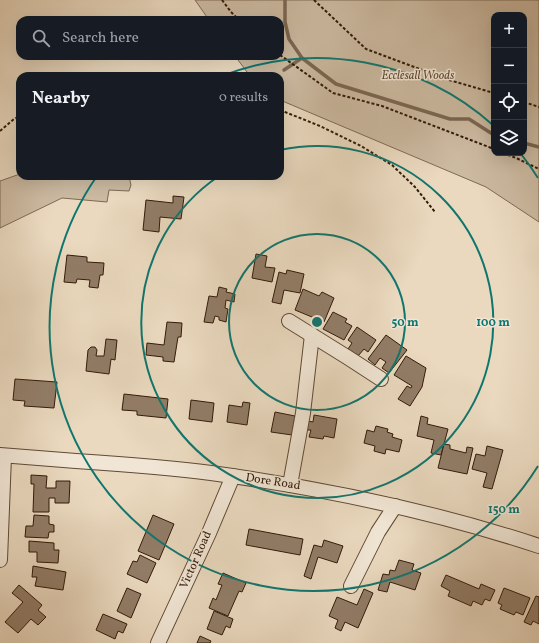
<!DOCTYPE html>
<meta charset="utf-8">
<style>
body{margin:0;font-family:Vollkorn,serif;background:#20242c;color:#f1f3f6}
.controls{position:absolute;right:12px;top:12px;display:grid;overflow:hidden;border-radius:8px;box-shadow:0 4px 16px #0002}
.controls button{width:36px;height:36px;display:grid;place-items:center;padding:0;border:0;border-bottom:1px solid #363941;background:#171b24;color:#f1f3f6;font:20px sans-serif}
.list{margin:0;padding:0;list-style:none}
h2{display:flex;justify-content:space-between;align-items:center;height:52px;margin:0;padding:0 16px;font-size:17px}
h2 small{font-size:13px;font-weight:400;color:#9ea1a6}
.icon{flex:none;width:22px;height:22px;fill:none;stroke:currentColor;stroke-width:2;stroke-linecap:round;stroke-linejoin:round}
.map{position:relative;flex:none;width:539px;height:643px;overflow:hidden}
.search{position:absolute;background:#171b24;box-shadow:0 4px 16px #0002;left:16px;top:16px;width:268px;height:44px;display:flex;align-items:center;gap:10px;box-sizing:border-box;padding:0 14px;border-radius:12px;color:#9ea1a6;font-size:15px}
.panel{position:absolute;background:#171b24;box-shadow:0 4px 16px #0002;left:16px;top:72px;width:268px;height:108px;border-radius:12px}
.map>svg:first-child{display:block}
.green{fill:#cbb9a0;stroke:#7e6a54;fill-rule:evenodd}
.lines{fill:none;stroke-linecap:round;stroke-linejoin:round}
.stream{stroke:#7b6651;stroke-width:3.5}
.building{fill:#927d68;stroke:#321a09}
.minor-casing{stroke:#604a36;stroke-width:16}
.path{stroke:#321a09;stroke-width:2;stroke-dasharray:3 2;stroke-linecap:butt}
.minor{stroke:#f1e6d5;stroke-width:14}
.ring{fill:none;stroke:#0f766e;stroke-width:2}
.labels{text-anchor:middle;dominant-baseline:central;stroke-width:3;stroke-linejoin:round;paint-order:stroke}
.park-label{font-size:12px;font-style:italic;fill:#604a36;stroke:#f1e6d5}
.street-label{font-size:12px;fill:#321a09;stroke:#f1e6d5}
.centre{fill:#0f766e;stroke:#f1e6d5;stroke-width:2}
.ring-label{font-size:12px;text-anchor:middle;font-weight:bold;fill:#0f766e;stroke:#f1e6d5;stroke-width:3;stroke-linejoin:round;paint-order:stroke}
</style>
<div class="map">
<svg width="539" height="643" viewBox="0 0 539 643">
<rect width="100%" height="100%" fill="#ead9bf"/>
<filter id="stains"><feTurbulence type="fractalNoise" baseFrequency=".005" numOctaves="4"/><feColorMatrix values="0 0 0 0 .2 0 0 0 0 .09 0 0 0 0 .02 0 0 0 .5 -.17"/></filter>
<radialGradient id="worn" r=".72"><stop offset=".6" stop-color="#630" stop-opacity="0"/><stop offset="1" stop-color="#630" stop-opacity=".3"/></radialGradient>
<g class="green">
<path d="M195,0H539V222L486,187L280,100V76H250L235,56H280V20H209ZM494,15H524V153H494Z"/>
<path d="M20,174V176H129L131,185L129,191L109,190L107,202L62,198L0,228V181Z"/>
</g>
<g class="lines">
<g class="stream">
<path d="M285,0V22L289,39L302,58L336,84L450,119H469L494,135"/>
<path d="M284,70L302,58"/>
<path d="M524,143L539,147"/>
</g>
</g>
<g class="building">
<path d="M173,196L184,197L181,219L160,217L159,232L143,230L146,200L173,203Z"/>
<path d="M256,254L267,256L265,267L275,268L272,282L252,278Z"/>
<path d="M67,255L87,257V262L104,263L103,275H100L98,288L89,287L90,280L77,279L76,283L64,282Z"/>
<path d="M287,270L304,274L300,293L284,290L281,304L272,302L279,272L286,274Z"/>
<path d="M219,287L227,289L226,292L235,294L234,302L226,300L225,308L228,309L226,322L219,320V317L215,316L213,323L204,322L209,296L217,297Z"/>
<path d="M303,289L319,296L322,292L334,298L324,322L295,310Z"/>
<path d="M333,312L347,319L345,322L352,326L344,340L323,329Z"/>
<path d="M167,322L182,323L181,337H178L174,362L163,361V357L146,355L147,343L164,345Z"/>
<path d="M357,327L376,340L368,352L364,349L358,356L348,349L352,343L348,340Z"/>
<path d="M386,335L407,350L389,373L382,368L386,362L380,358L375,365L368,359Z"/>
<path d="M106,339L117,340L115,360L111,359L109,374L86,371L88,350L91,347H95L97,350L96,356H104Z"/>
<path d="M406,356L426,368L422,387L410,406L398,399L407,386L411,388L412,386L394,375Z"/>
<path d="M15,379L57,382L54,408L24,406L25,401L13,400Z"/>
<path d="M124,394L168,399L166,418L137,415V411L122,410Z"/>
<path d="M191,400L214,403L212,422L189,419Z"/>
<path d="M243,402L250,403L247,425L227,422L229,405L242,407Z"/>
<path d="M275,412L295,416L292,435L271,432Z"/>
<path d="M314,415L337,419L334,438L324,436L323,439L309,437L311,430H306L308,421L313,422Z"/>
<path d="M421,416L428,418L427,424L448,429L441,455L431,453L434,440L417,436Z"/>
<path d="M376,426L388,429L387,432L393,434L392,437L402,440L399,452L386,449L385,454L374,451L375,446L364,443L367,430L374,432Z"/>
<path d="M444,444L450,445V449L466,453L467,447L473,448L467,474L438,468Z"/>
<path d="M487,446L503,450L492,489L483,487L487,473L472,469L476,454L485,456Z"/>
<path d="M31,475L47,476L46,488H56V481H70L69,503H55V498H49V512H33L34,484H31Z"/>
<path d="M34,515L49,516V524L54,525V532H49L48,538L25,537L26,526H33Z"/>
<path d="M153,515L174,524L159,560L138,551Z"/>
<path d="M249,529L303,539L300,555L246,545Z"/>
<path d="M324,540L343,546L337,563L318,557L311,579L304,576L314,545L322,547Z"/>
<path d="M29,541L54,543V550H59L58,563L37,562V552H29Z"/>
<path d="M140,555L156,563L147,583L127,574L133,561L137,562Z"/>
<path d="M399,560L414,564L412,570L421,573L415,590L390,582L387,592L378,590L383,574L389,575L390,570L395,571Z"/>
<path d="M33,566L66,572L63,590L35,586L37,577H32Z"/>
<path d="M223,573L246,583L242,592L239,591L228,616L209,608L213,598L216,600L222,585L218,584Z"/>
<path d="M446,575L479,589L481,584L495,590L490,601L485,599L482,605L473,601L471,606L448,596L450,591L441,586Z"/>
<path d="M19,585L42,605L38,610L46,617L38,625L31,619L18,633L5,622L23,602L12,593Z"/>
<path d="M127,588L141,594L131,618L117,611Z"/>
<path d="M504,588L530,598L523,615L516,612L514,615L500,609L502,605L498,603Z"/>
<path d="M364,589L373,593L358,628L345,622L341,631L335,628L338,620L329,616L337,597L357,605Z"/>
<path d="M536,596L539,597V624L533,621L531,625L524,622Z"/>
<path d="M214,611L233,619L230,628L226,626L222,635L207,629Z"/>
<path d="M103,614L127,624L123,633L118,631L115,639L96,630Z"/>
<path d="M200,636L211,641L210,643H197Z"/>
</g>
<g class="lines">
<defs>
<g id="minor">
<path d="M289,321L347,357L381,379"/>
<path d="M0,455C25,457 50,459 76,461C121,464 166,467 211,473C322,488 433,511 539,546"/>
<path d="M290,485L303,413L312,335"/>
<path d="M0,560L4,456"/>
<path d="M351,586L378,532L395,506"/>
<path d="M158,643L209,533L233,476"/>
</g>
</defs>
<use href="#minor" class="minor-casing"/>
<g class="path">
<path d="M222,0L231,12L239,20"/>
<path d="M314,0L366,49L449,80L494,93"/>
<path d="M280,55L333,93L382,106L494,149"/>
<path d="M524,102L539,107"/>
<path d="M280,110L320,126L361,146L392,165L415,187L435,212"/>
<path d="M0,131L14,119L20,116"/>
<path d="M503,153L516,158L539,169"/>
</g>
<use href="#minor" class="minor"/>
</g>
<g class="ring">
<circle cx="317" cy="322" r="88"/>
<path d="M280 150A176 176 0 1 1 219 176"/>
<path d="M538 466A264 264 0 1 1 97 176M222 76A264 264 0 0 1 494 126M521 154A264 264 0 0 1 538 178"/>
</g>
<g class="labels">
<g class="park-label">
<text x="418" y="76">Ecclesall Woods</text>
</g>
<g class="street-label">
<text transform="translate(273 482) rotate(9)">Dore Road</text>
<text transform="translate(196 560) rotate(-66)">Victor Road</text>
</g>
</g>
<circle cx="317" cy="322" r="6" class="centre"/>
<g class="ring-label">
<text x="405" y="326">50 m</text>
<text x="493" y="326">100 m</text>
<text x="504" y="513">150 m</text>
</g>
<rect width="100%" height="100%" filter="url(#stains)"/>
<rect width="100%" height="100%" fill="url(#worn)"/>
</svg>
<div class="controls">
<button>+</button>
<button>−</button>
<button><svg class="icon" aria-label="locate" viewBox="0 0 24 24"><circle cx="12" cy="12" r="6"/><path d="M12 2v4M12 18v4M2 12h4M18 12h4"/></svg></button>
<button><svg class="icon" aria-label="layers" viewBox="0 0 24 24"><path d="M12 4l9 5-9 5-9-5zM3 14l9 5 9-5"/></svg></button>
</div>
<div class="search"><svg class="icon" aria-label="search" viewBox="0 0 24 24"><circle cx="10" cy="10" r="6"/><path d="M15 15l6 6"/></svg>Search here</div>
<section class="panel">
<h2>Nearby<small>0 results</small></h2>
<ul class="list">
</ul>
</section>
</div>
